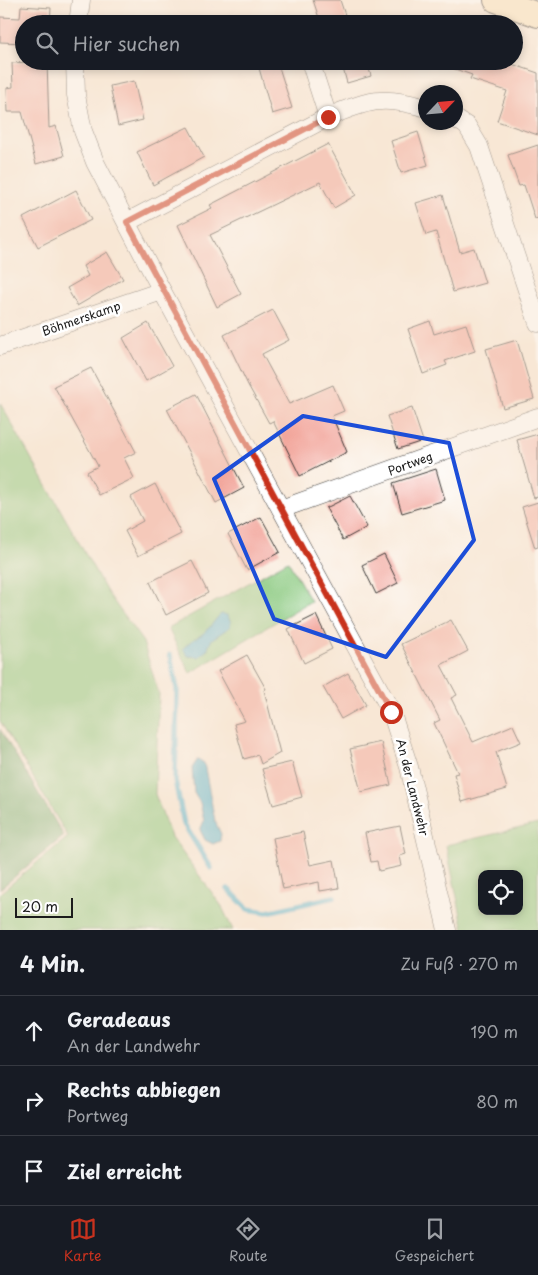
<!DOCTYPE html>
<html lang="de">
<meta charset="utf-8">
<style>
body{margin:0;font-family:"Playpen Sans",sans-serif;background:#20242c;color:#f1f3f6}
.controls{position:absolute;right:15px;bottom:15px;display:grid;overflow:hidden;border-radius:10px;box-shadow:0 2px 8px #0003}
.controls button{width:45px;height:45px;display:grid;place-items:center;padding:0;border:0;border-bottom:1px solid #363941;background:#171b24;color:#f1f3f6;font:25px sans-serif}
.compass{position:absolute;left:418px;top:85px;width:45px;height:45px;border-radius:50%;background:#171b24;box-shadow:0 2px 8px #0003;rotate:64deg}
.scale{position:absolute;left:15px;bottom:12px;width:58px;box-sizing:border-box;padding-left:5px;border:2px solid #1c1c1c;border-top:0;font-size:14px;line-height:18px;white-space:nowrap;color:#1c1c1c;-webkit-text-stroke:4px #fff;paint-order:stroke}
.stop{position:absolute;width:15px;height:15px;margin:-11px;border:4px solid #c8321e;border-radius:50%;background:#fff}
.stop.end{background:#c8321e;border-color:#fff;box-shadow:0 1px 5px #0008}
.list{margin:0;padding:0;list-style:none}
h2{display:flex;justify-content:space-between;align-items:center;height:65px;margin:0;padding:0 20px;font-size:21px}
h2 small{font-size:16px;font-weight:400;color:#9ea1a6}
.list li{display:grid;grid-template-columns:32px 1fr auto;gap:15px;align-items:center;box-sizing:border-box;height:70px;padding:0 20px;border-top:1px solid #363941}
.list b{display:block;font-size:19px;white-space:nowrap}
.list p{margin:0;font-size:16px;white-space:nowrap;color:#9ea1a6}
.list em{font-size:16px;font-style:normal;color:#9ea1a6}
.icon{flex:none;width:28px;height:28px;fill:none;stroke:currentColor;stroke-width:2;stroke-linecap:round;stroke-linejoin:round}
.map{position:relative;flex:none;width:538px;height:930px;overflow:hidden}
.search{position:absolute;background:#171b24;box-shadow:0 2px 8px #0003;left:15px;right:15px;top:15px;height:55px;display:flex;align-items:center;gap:12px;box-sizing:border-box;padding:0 18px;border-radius:28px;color:#9ea1a6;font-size:19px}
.sheet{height:275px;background:#171b24}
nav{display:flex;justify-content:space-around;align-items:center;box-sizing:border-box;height:70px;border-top:1px solid #363941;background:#171b24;font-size:14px;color:#9ea1a6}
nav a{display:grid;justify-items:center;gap:2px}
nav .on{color:#c8321e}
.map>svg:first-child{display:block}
.green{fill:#8ac97f;stroke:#53724e;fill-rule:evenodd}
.forest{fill:#6fad6e;stroke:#466445}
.water{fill:#4fb1ce;stroke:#366675}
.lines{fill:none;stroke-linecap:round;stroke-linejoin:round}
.stream{stroke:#4fb1ce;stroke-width:5.5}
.building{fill:#f2a49a}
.street-casing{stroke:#3d3a38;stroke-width:19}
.secondary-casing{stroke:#3d3a38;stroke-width:26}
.street{stroke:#fff;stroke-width:18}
.secondary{stroke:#fbe6c3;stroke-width:24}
.route{stroke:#c8321e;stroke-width:6}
.marked{fill:none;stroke:#1d4ed8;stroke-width:4;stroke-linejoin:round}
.labels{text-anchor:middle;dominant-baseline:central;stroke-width:5;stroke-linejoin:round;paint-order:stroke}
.street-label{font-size:12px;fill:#1c1c1c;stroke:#fff}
</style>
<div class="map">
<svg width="538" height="930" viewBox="0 0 538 930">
<rect width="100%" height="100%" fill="#fff"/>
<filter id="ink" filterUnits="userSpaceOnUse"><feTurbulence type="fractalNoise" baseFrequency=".02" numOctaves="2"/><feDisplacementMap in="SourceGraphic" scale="10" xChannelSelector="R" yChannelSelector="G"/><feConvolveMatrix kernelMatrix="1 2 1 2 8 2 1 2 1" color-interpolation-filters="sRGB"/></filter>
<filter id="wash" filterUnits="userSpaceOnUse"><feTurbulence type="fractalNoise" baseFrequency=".0096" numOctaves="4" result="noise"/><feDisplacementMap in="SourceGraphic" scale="20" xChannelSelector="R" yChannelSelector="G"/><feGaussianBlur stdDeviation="1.12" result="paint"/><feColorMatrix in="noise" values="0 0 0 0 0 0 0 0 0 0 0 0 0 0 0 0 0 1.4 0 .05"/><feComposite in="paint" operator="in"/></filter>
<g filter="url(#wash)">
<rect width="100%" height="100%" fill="#f8e7d5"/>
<g class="green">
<path d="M0,403L107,592L143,642L159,694L155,794L171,837L221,905L233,930H0V893L68,837L0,721Z"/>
<path d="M288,561L311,601L190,673L168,628Z"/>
<path d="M538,824V930H464L446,845ZM482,874H519V911H482Z"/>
</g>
<path class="forest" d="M0,729L64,836L0,889Z"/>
<g class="water">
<path d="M221,614L227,615L231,622L230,627L212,639L207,650L199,657L188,656L183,649C190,639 200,638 208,629C213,624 215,619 221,614Z"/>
<path d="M198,759L204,763L215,821L221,834L220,841L213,844L205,840L200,830L204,821L200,803L194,793L192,768Z"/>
</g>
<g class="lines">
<g class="stream">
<path d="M170,655L177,689L175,780L184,824L211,868"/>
<path d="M228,889L248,909L267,912L334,897"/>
</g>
</g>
<g id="blocks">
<g class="building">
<path d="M313,0H340L348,24H321Z"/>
<path d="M21,6L51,8L50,24H24V43L0,42V17L20,18Z"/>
<path d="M47,61L49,128L56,126L64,156L36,164L22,112H8L7,88L13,87L12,63Z"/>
<path d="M257,61H277L292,108L272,114Z"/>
<path d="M341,61H367L371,76L347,83Z"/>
<path d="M438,61H503L538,73V135L497,121L507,91L470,79L472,75L438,63Z"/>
<path d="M134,81L143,120L118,126L110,86Z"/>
<path d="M188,127L204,157L153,185L137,152Z"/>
<path d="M418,132L428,165L401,173L391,141Z"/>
<path d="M328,144L356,195L334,208L320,182L210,235L241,294L217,307L178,225L212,208L210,205Z"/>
<path d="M538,145V218L535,219L524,185L519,186L508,155Z"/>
<path d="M76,190L91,220L38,247L23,218Z"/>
<path d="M443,195L460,252L474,248L485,283L453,292L436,232L426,235L416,203Z"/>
<path d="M107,252L123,279L77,306L67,288L88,276L83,266Z"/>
<path d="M273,310L289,340L262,354L289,404L333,385L344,411L332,416L347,452L300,476L273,421L269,423L248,385L224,335Z"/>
<path d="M430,321L434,334L466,324L475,351L445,361L447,365L423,374L408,329Z"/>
<path d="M148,323L172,366L146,381L123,338Z"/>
<path d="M517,340L534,399L503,408L486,349Z"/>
<path d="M91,368L136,452L124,458L134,478L99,495L87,472L98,466L54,386Z"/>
<path d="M196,394L244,488L216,503L167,409Z"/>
<path d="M412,408L423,441L398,449L387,416Z"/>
<path d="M538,434V497L534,498L517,440Z"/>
<path d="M436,469L445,500L402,513L393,483Z"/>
<path d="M155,484L181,534L138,556L125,531L143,521L131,497Z"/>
<path d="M350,496L367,527L343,540L326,508Z"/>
<path d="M538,502V547L535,548L522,507Z"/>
<path d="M261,517L280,552L247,570L228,534Z"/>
<path d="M384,554L398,583L376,594L362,565Z"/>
<path d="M192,561L208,593L166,615L150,582Z"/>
<path d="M316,615L332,649L304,663L288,629Z"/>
<path d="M451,620L468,651L441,665L457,695L451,698L473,742L513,725L521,742L496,752L507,789L462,802L454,774L458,773L434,723L440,720L401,644Z"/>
<path d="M247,655L266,689L264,690L280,753L261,764L258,755L244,759L234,724L245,721L218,671Z"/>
<path d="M348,673L366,705L341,719L323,687Z"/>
<path d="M381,742L391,785L361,792L350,749Z"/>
<path d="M292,762L302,797L273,805L262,769Z"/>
<path d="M400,826L406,854L400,856L402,866L379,871L377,861L371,862L365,833Z"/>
<path d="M303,832L310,865L334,860L339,888L320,891L319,882L283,889L273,838Z"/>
</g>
</g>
</g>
<g filter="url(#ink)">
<use href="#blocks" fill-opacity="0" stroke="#3d3a38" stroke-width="1"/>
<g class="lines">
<defs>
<g id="street">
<path d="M78,24L81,0"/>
<path d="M75,61L76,95L83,131L95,162L162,291L391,711L409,767L447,930"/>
<path d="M310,61L328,117"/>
<path d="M456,119L467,126L479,146L538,323"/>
<path d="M127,222L328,117C367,100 384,95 426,108"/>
<path d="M0,346L162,291"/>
<path d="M281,509L538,417"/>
</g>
<path id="secondary" d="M496,0L538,15"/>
</defs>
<use href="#street" class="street-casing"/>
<use href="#secondary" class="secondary-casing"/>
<use href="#street" class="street"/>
<use href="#secondary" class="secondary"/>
</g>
</g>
<g class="lines" filter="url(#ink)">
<path class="route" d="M328,117L127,222L391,712"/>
</g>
<path d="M0 0H538V930H0ZM303,416L449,443L474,540L386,657L274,619L214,479Z" fill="#f8e7d5" fill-opacity=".55" fill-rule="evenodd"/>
<path class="marked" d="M303,416L449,443L474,540L386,657L274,619L214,479Z"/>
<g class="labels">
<g class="street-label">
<text transform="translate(81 318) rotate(-19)">Böhmerskamp</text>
<text transform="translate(410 463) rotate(-20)">Portweg</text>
<text transform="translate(413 787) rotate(76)">An der Landwehr</text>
</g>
</g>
</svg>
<div class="controls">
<button><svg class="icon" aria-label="locate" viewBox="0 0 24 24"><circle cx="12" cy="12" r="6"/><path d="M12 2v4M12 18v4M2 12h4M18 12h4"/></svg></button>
</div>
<svg class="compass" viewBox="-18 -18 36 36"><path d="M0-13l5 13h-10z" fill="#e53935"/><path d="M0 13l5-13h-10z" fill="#9ea1a6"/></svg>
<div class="scale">20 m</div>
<div class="stop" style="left:391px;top:712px"></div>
<div class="stop end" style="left:328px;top:117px"></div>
<div class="search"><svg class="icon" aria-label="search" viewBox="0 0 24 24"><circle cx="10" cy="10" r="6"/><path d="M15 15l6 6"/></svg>Hier suchen</div>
</div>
<section class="sheet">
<h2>4 Min.<small>Zu Fuß · 270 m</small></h2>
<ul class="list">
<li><svg class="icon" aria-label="ahead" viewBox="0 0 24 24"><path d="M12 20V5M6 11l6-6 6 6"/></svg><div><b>Geradeaus</b><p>An der Landwehr</p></div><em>190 m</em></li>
<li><svg class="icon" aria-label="right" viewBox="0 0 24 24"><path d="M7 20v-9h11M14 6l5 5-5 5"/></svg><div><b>Rechts abbiegen</b><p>Portweg</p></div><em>80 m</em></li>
<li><svg class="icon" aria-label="arrive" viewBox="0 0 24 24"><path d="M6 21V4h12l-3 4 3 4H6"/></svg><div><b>Ziel erreicht</b></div></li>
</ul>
</section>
<nav>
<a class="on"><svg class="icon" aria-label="map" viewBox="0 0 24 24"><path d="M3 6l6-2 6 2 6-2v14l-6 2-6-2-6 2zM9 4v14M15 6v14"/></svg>Karte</a>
<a><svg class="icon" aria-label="directions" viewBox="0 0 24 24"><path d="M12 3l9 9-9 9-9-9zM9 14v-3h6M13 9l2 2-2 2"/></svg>Route</a>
<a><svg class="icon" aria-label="saved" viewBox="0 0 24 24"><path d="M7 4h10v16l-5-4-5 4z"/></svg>Gespeichert</a>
</nav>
